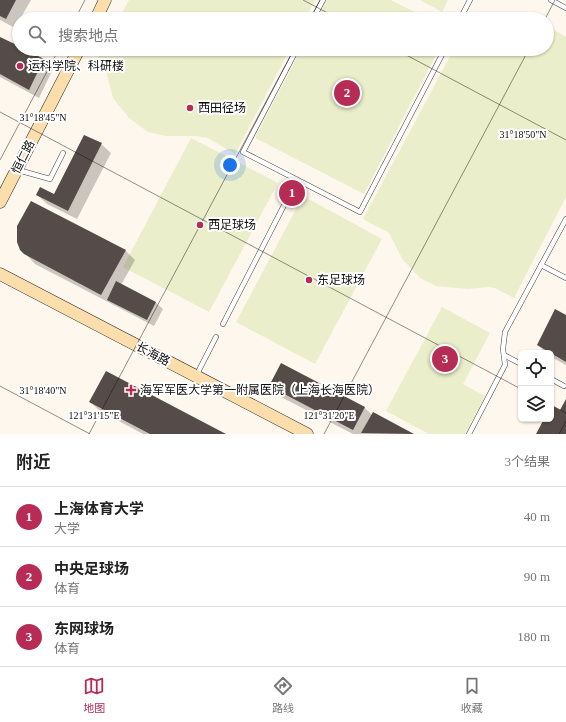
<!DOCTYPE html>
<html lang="zh">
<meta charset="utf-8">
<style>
body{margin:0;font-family:"Times New Roman","Noto Sans SC",serif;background:#f2f2f2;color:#222}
.controls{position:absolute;right:12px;bottom:12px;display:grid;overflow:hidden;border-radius:6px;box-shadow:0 1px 3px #0004}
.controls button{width:36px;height:36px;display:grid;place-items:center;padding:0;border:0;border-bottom:1px solid #e0e0e0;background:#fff;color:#222;font:20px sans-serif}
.you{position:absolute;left:230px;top:165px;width:14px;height:14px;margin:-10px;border:3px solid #fff;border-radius:50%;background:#1a73e8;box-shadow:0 0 0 6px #1a73e833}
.badge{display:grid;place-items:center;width:26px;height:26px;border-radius:50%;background:#b62c54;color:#fff;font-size:13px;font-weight:700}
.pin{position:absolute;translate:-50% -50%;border:2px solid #fff;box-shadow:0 1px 4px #0006}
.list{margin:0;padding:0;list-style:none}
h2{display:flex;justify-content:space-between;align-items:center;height:52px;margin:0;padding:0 16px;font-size:17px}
h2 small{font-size:13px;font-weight:400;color:#767676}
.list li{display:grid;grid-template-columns:26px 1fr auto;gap:12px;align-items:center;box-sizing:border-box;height:60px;padding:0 16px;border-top:1px solid #e0e0e0}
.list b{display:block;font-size:15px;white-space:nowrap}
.list p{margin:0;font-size:13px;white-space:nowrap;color:#767676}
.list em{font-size:13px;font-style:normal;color:#767676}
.icon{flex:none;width:22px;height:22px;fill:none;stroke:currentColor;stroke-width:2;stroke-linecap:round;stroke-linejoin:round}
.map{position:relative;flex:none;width:566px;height:434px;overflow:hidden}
.search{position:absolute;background:#fff;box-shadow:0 1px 3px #0004;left:12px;right:12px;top:12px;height:44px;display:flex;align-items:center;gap:10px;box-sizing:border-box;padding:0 14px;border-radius:22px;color:#767676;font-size:15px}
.sheet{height:232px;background:#fff}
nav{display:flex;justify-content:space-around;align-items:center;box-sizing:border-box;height:56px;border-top:1px solid #e0e0e0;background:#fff;font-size:11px;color:#767676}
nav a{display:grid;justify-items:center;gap:2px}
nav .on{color:#b62c54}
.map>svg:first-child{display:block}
.pitch{fill:#ebeeca}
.shadow{fill:#0003}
.building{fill:#554b49}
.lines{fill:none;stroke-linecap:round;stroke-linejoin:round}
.lane-casing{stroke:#404040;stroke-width:5.5}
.secondary-casing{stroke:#2f2f2f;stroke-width:13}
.lane{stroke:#fff;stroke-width:4.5}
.secondary{stroke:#fbdeab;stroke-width:12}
.ticks{fill:none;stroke:#0d0d0d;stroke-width:1;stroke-opacity:0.45}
.poi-dot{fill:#b62c54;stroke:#fff;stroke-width:1.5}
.labels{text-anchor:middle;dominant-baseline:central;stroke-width:4;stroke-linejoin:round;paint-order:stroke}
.poi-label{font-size:12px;fill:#0d0d0d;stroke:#fff;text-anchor:start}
.street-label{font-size:12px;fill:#0d0d0d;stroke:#fff}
.ticks-label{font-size:10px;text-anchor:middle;fill:#0d0d0d;stroke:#fff;stroke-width:4;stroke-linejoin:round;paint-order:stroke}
</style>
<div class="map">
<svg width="566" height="434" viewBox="0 0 566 434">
<rect width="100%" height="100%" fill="#fef7ed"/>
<g class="pitch">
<path d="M129,0H315L305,19H119Z"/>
<path d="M326,0H391L428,19H316Z"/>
<path d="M420,0H448L442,12Z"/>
<path d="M547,25L566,37V197L514,298L495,288L488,287L468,289L436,286L420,278L403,260L389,233L363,219L454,49H547Z"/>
<path d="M103,49H290L235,154L208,138L195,136H166L148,132L129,118L113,98L106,72L93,67Z"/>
<path d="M301,49H439L364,194L255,138Z"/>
<path d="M191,138L278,183L209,312L123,267Z"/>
<path d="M303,196L382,239L315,364L236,322Z"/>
<path d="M442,307L490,333L463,384L485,396L465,434H429L386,411Z"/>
</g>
<g class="shadow">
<path d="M0,0H31L20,19H19L15,28L0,20Z"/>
<path d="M0,38L19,48V49H22L43,60L53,69L39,98L0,77Z"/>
<path d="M101,144L111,153L77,219L47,204L37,195L55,196Z"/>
<path d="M21,249L126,251L135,260L121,285L155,302L163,309L154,326L35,264Z"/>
<path d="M566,316V365L551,357V353H546L538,345Z"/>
<path d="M281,364L365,408L372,415L373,413L412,434H353L279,396L270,386Z"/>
<path d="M90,402L224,434H143L100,411Z"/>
</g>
<g class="building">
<path d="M0,0H16L6,19L0,16Z"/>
<path d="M0,37L19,46V49H24L44,59L29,90L0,74Z"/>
<path d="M84,135L102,143L68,211L36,195L40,187L54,194Z"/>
<path d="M31,201L126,250L101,295L24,254L20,250L17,242V226Z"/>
<path d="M116,281L156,302L147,320L107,300Z"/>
<path d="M555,309L566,315V362L537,345Z"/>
<path d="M281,363L365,407L353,430L269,386Z"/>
<path d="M106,371L226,434H150L89,402Z"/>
<path d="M566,399V434H536L544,419H551V405L560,410Z"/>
<path d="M373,412L414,434L361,433Z"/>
</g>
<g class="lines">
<defs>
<g id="lane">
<path d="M551,0L566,8"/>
<path d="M313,19L323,0"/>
<path d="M460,19L470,0"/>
<path d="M297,49L243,152L360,212L445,49"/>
<path d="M18,170L50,179L63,153"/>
<path d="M541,265L566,278"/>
<path d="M223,324L297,180"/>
<path d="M504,355L521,364"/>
<path d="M196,376L216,337"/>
<path d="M551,379L564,386"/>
<path d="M469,434L505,365L503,349L505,332L566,219"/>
</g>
<g id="secondary">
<path d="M96,19L105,0"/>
<path d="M0,202L79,49"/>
<path d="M0,274L307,434"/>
</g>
</defs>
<use href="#lane" class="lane-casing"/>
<use href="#secondary" class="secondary-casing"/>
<use href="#lane" class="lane"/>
<use href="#secondary" class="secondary"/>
</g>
<path class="ticks" d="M303,0L339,19M75,19L85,0M310,19L320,0M545,19L555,0M395,49L566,140M0,112L521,389M0,160L59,49M0,386L90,434M551,405L566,413M89,434L294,49M324,434L529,49M559,434L566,421"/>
<g class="poi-dot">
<circle cx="20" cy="66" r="4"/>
<circle cx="190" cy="108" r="4"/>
<circle cx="200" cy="225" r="4"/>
<circle cx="309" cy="280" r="4"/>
<path d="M129 384h4v4h4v4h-4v4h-4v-4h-4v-4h4z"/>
</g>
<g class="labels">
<g class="poi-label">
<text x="28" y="66">运科学院、科研楼</text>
<text x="198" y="108">西田径场</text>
<text x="208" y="225">西足球场</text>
<text x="317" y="280">东足球场</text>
<text x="140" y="390">海军军医大学第一附属医院（上海长海医院）</text>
</g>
<g class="street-label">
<text transform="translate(23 157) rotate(-63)">恒仁路</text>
<text transform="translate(153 354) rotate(28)">长海路</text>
</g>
</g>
<g class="ticks-label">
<text x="43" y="121">31°18'45"N</text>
<text x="523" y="138">31°18'50"N</text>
<text x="43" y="394">31°18'40"N</text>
<text x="94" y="419">121°31'15"E</text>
<text x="329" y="419">121°31'20"E</text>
</g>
</svg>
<div class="controls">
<button><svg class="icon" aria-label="locate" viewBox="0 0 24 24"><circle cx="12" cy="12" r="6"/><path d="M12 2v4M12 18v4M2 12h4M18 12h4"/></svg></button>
<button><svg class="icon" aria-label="layers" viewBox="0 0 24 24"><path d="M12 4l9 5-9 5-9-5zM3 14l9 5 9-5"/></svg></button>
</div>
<div class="you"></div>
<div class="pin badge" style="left:292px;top:193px">1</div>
<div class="pin badge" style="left:347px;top:93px">2</div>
<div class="pin badge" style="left:445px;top:359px">3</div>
<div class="search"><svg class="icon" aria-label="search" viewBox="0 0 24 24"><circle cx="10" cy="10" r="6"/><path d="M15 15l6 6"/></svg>搜索地点</div>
</div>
<section class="sheet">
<h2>附近<small>3个结果</small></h2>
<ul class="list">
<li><span class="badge">1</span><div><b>上海体育大学</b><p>大学</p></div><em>40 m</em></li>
<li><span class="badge">2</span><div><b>中央足球场</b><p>体育</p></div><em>90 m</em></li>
<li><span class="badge">3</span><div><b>东网球场</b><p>体育</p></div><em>180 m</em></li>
</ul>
</section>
<nav>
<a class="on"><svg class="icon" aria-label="map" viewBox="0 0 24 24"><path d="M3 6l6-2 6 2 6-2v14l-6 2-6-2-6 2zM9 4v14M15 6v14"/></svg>地图</a>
<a><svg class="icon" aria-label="directions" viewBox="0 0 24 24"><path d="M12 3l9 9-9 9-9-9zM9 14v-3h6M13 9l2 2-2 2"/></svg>路线</a>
<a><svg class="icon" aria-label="saved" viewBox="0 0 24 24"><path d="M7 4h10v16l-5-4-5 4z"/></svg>收藏</a>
</nav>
